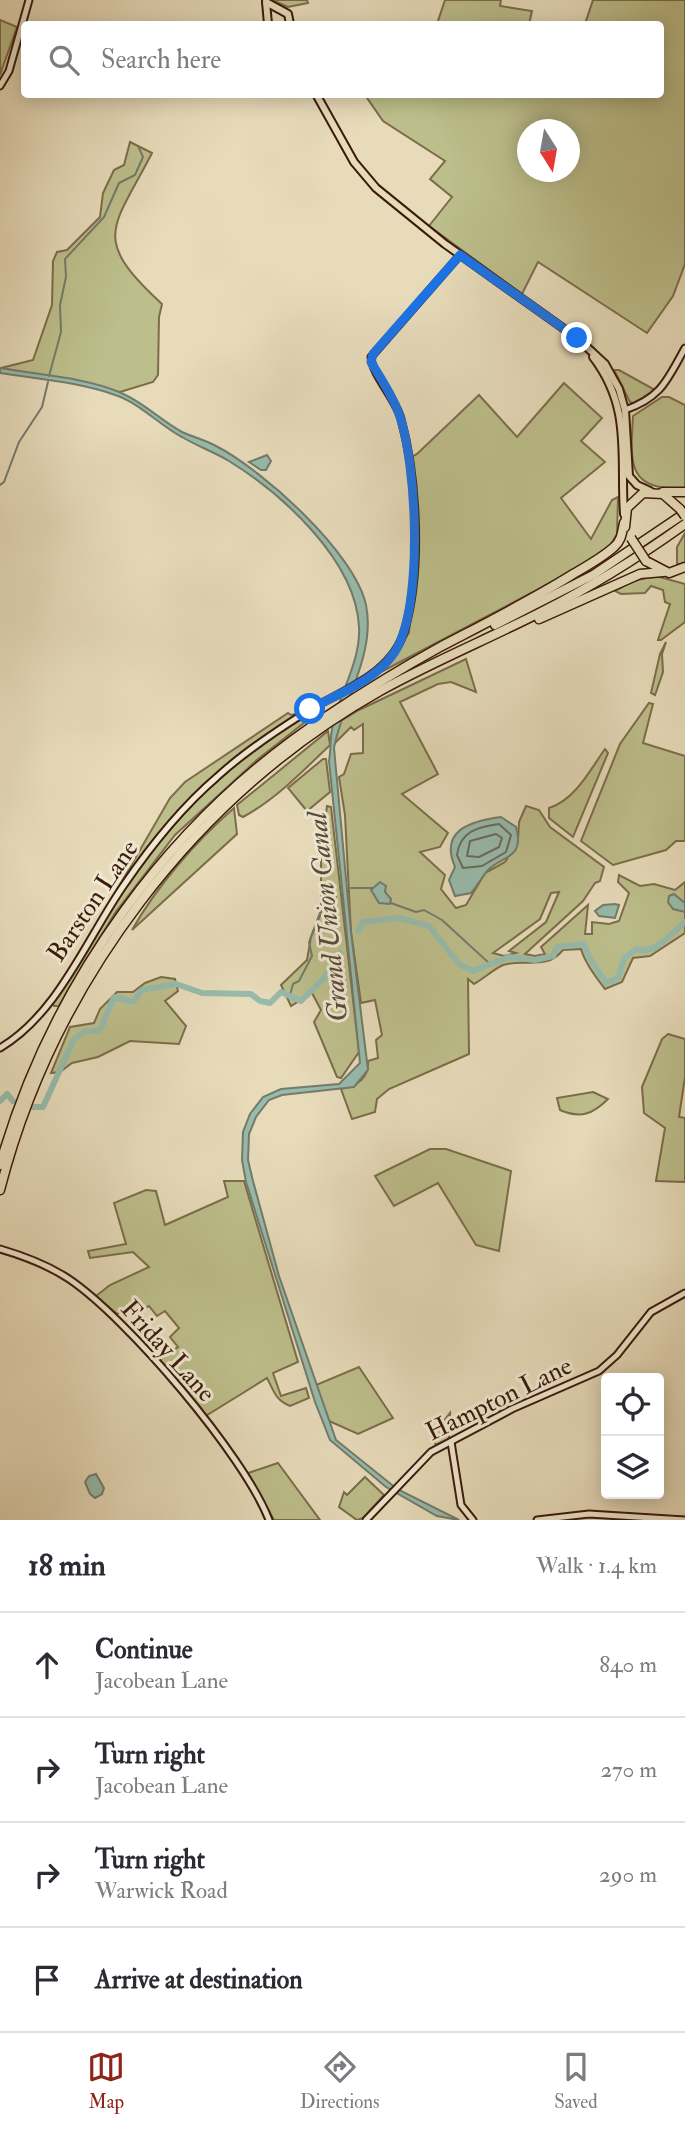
<!DOCTYPE html>
<meta charset="utf-8">
<style>
body{margin:0;font-family:"IM FELL Double Pica",serif;background:#f7f7f7;color:#2b2b33}
.controls{position:absolute;right:21px;bottom:21px;display:grid;overflow:hidden;border-radius:7px;box-shadow:0 4px 18px #0003}
.controls button{width:63px;height:63px;display:grid;place-items:center;padding:0;border:0;border-bottom:2px solid #e1e1e2;background:#fff;color:#2b2b33;font:35px sans-serif}
.compass{position:absolute;left:517px;top:119px;width:63px;height:63px;border-radius:50%;background:#fff;box-shadow:0 4px 18px #0003;rotate:169deg}
.stop{position:absolute;width:21px;height:21px;margin:-16px;border:5px solid #1a73e8;border-radius:50%;background:#fff}
.stop.end{background:#1a73e8;border-color:#fff;box-shadow:0 2px 7px #0008}
.list{margin:0;padding:0;list-style:none}
h2{display:flex;justify-content:space-between;align-items:center;height:91px;margin:0;padding:0 28px;font-size:30px}
h2 small{font-size:23px;font-weight:400;color:#7c7c81}
.list li{display:grid;grid-template-columns:46px 1fr auto;gap:21px;align-items:center;box-sizing:border-box;height:105px;padding:0 28px;border-top:2px solid #e1e1e2}
.list b{display:block;font-size:26px;white-space:nowrap}
.list p{margin:0;font-size:23px;white-space:nowrap;color:#7c7c81}
.list em{font-size:23px;font-style:normal;color:#7c7c81}
.icon{flex:none;width:38px;height:38px;fill:none;stroke:currentColor;stroke-width:2;stroke-linecap:round;stroke-linejoin:round}
.map{position:relative;flex:none;width:685px;height:1520px;overflow:hidden}
.search{position:absolute;background:#fff;box-shadow:0 4px 18px #0003;left:21px;right:21px;top:21px;height:77px;display:flex;align-items:center;gap:18px;box-sizing:border-box;padding:0 24px;border-radius:7px;color:#7c7c81;font-size:26px}
.sheet{height:511px;background:#fff}
nav{display:flex;justify-content:space-around;align-items:center;box-sizing:border-box;height:98px;border-top:2px solid #e1e1e2;background:#fff;font-size:19px;color:#7c7c81}
nav a{display:grid;justify-items:center;gap:4px}
nav .on{color:#8f2418}
.map>svg:first-child{display:block}
.green{fill:#bcbe8b;stroke:#7c6c4a;stroke-width:2;fill-rule:evenodd}
.water{fill:#97bbac;stroke:#737b6b;stroke-width:2}
.lines{fill:none;stroke-linecap:round;stroke-linejoin:round}
.shore{stroke:#6a6a5a;stroke-width:2}
.stream{stroke:#737b6b;stroke-width:2}
.river{stroke:#97bbac;stroke-width:6}
.secondary-casing{stroke:#3c1a09;stroke-width:9}
.primary-casing{stroke:#3c1a09;stroke-width:10}
.highway-casing{stroke:#3c1a09;stroke-width:11}
.secondary{stroke:#efe8d2;stroke-width:5}
.primary{stroke:#e7dbba;stroke-width:6}
.highway{stroke:#e7dbba;stroke-width:8}
.highway-bridge-casing{stroke:#3c1a09;stroke-width:11;stroke-linecap:butt}
.highway-bridge{stroke:#e7dbba;stroke-width:8}
.route{stroke:#1a73e8;stroke-width:9}
.labels{text-anchor:middle;dominant-baseline:central;stroke-width:6;stroke-linejoin:round;paint-order:stroke}
.street-label{font-size:26px;fill:#3c1a09;stroke:#efe8d2}
.water-label{font-size:28px;font-style:italic;fill:#574a3a;stroke:#efe8d2}
</style>
<div class="map">
<svg width="685" height="1520" viewBox="0 0 685 1520">
<rect width="100%" height="100%" fill="#e7dbba"/>
<filter id="stains"><feTurbulence type="fractalNoise" baseFrequency=".00286" numOctaves="4"/><feColorMatrix values="0 0 0 0 .2 0 0 0 0 .09 0 0 0 0 .02 0 0 0 .5 -.17"/></filter>
<radialGradient id="worn" r=".72"><stop offset=".6" stop-color="#630" stop-opacity="0"/><stop offset="1" stop-color="#630" stop-opacity=".3"/></radialGradient>
<g class="green">
<path d="M272,0H307L308,3L288,7Z"/>
<path d="M445,0H501L500,6L532,11L529,24H437Z"/>
<path d="M593,0H685V264L673,296L647,333L538,262L522,294L429,226L452,197L430,179L445,161L383,121L365,95L660,94V24H585ZM528,130H570V172H528Z"/>
<path d="M0,20L17,27L0,75Z"/>
<path d="M130,142L152,153C113,229 90,238 162,304L159,317L158,375L153,382L120,392L1,368L33,360L52,305L53,261L57,252L67,250L100,217L103,193L114,170L124,165Z"/>
<path d="M614,370H619L657,391L635,404L630,402Z"/>
<path d="M564,383L602,418L581,441L605,462L561,498L591,539L612,500L618,497L617,534L610,546L573,571L381,672L409,633L418,521L411,457L417,454L479,395L517,437Z"/>
<path d="M662,397H669L685,405V488C627,491 630,464 633,416Z"/>
<path d="M685,533V563L682,566L677,563V547Z"/>
<path d="M656,576L685,584V622L661,640H658L670,604L665,602L663,590L651,586L645,593L621,594L615,591L633,581Z"/>
<path d="M666,642L662,654L663,672L655,695L651,693L660,654Z"/>
<path d="M466,659L476,692L451,682L438,684L400,702L438,774L402,794L448,833L440,847L420,852L445,875L441,889L456,908L466,905L485,873L505,862L518,841L519,822L526,806L539,810L550,827L604,867L600,881L595,883L583,901L525,954L535,956L545,954L541,947L588,905L585,934H592V922L609,924L619,921L629,893L618,882L619,875L640,886L654,884L675,890L685,882V933L650,956L633,958L622,982L605,989C596,977 585,963 581,949L563,950C546,971 525,958 503,965C494,969 483,979 474,984L468,979L469,1054L389,1089L377,1099L375,1112L352,1119L341,1089C357,1086 369,1078 368,1061L378,1058L376,1040L382,1035L375,1000L361,1003L351,932L345,815L339,777L344,774L351,754L363,753V724L354,730L351,727L335,743L339,722L359,710ZM559,892L546,922L509,951L516,953L504,956L493,953L540,919L551,893Z"/>
<path d="M649,703L653,704L643,743L685,756V841H676L666,850L613,865L581,841L620,744Z"/>
<path d="M323,708L258,759L175,835L115,913L59,1006H54L52,1002L170,798L185,782L288,713L291,715Z"/>
<path d="M328,731L330,745C303,771 276,799 243,817L239,815L237,805Z"/>
<path d="M605,749L608,753L573,837L549,818V808C575,800 590,770 605,749Z"/>
<path d="M323,759H326L330,792L307,811L288,788Z"/>
<path d="M327,806L331,807L359,1052L341,1078L337,1077L314,1022L321,1010L312,993L291,1006L281,985L307,960L311,937L321,913V819L326,814Z"/>
<path d="M234,808L237,834L132,930C157,886 195,842 234,808Z"/>
<path d="M161,977L175,979L178,991L165,1001L186,1026L179,1044L130,1041L98,1057L72,1063L60,1072L51,1073L70,1027L94,1023L100,1009L117,992H133L145,983Z"/>
<path d="M668,1034L685,1039V1077L679,1117L685,1118V1182L656,1181L665,1128L644,1113L642,1087L662,1039Z"/>
<path d="M593,1092L608,1099C593,1114 581,1119 560,1110L557,1098Z"/>
<path d="M430,1149H446L511,1171L499,1251L476,1245L438,1183L394,1206L375,1176Z"/>
<path d="M224,1181H244L298,1362L273,1373L281,1396L306,1388L309,1398L290,1406C275,1400 274,1391 267,1378L204,1417L159,1360L178,1347L170,1337L179,1328L165,1311L157,1316L149,1306L141,1311L135,1303L117,1314L96,1296L110,1285L149,1267L133,1252L90,1258L88,1251L126,1244L114,1203L146,1190L156,1191L165,1225L228,1197Z"/>
<path d="M359,1367L393,1418L358,1434L329,1421L316,1385Z"/>
<path d="M450,1413L449,1439L436,1445L431,1437Z"/>
<path d="M278,1463L320,1520H274L248,1473Z"/>
<path d="M365,1477L384,1495L363,1518L357,1520L339,1507L344,1492L347,1495Z"/>
</g>
<g class="water">
<path d="M0,368C38,375 83,377 119,392C142,401 160,420 182,432C193,437 205,440 216,446C263,470 355,553 366,605C376,653 343,701 334,748L351,932L368,1070L354,1087L282,1095L269,1100L256,1117L249,1134L248,1160L253,1181L279,1276L336,1440L397,1489L459,1520L437,1516L386,1487L330,1440L315,1402L246,1182L242,1160L243,1132L250,1114L263,1097L281,1089L339,1084L360,1063L329,761C331,750 330,739 332,729C338,695 361,662 359,627C356,560 282,494 229,461C214,452 197,446 182,437C159,425 140,403 115,395C79,382 38,379 0,373Z"/>
<path d="M267,455L271,461L266,470H261L249,462Z"/>
<path d="M501,817L516,827C525,859 503,855 488,870C482,877 477,886 471,893L455,896L449,880L455,867C439,830 471,821 501,817Z"/>
<path d="M380,882L386,886L385,892L391,899L390,904L379,903L371,890Z"/>
<path d="M674,894L685,903V912L673,909L668,902L669,896Z"/>
<path d="M615,904L619,905L615,918L599,916L595,911L603,905Z"/>
<path d="M96,1474L104,1488L102,1494L95,1498L90,1494L85,1482L89,1476Z"/>
</g>
<g class="lines">
<g class="shore">
<path d="M499,824L511,835L506,852L482,866L463,868L457,855C460,831 478,827 499,824Z"/>
<path d="M496,834L502,838L499,847L479,857L467,856L470,841Z"/>
</g>
<g class="stream">
<path d="M49,376L61,332L60,305L66,277L65,259L104,217L119,183L135,175L143,157L139,148"/>
<path d="M0,485L4,482L19,442L42,407L48,382"/>
<path d="M351,888H373"/>
<path d="M391,903L416,912L424,910L442,920L490,964"/>
<path d="M290,995L293,984L299,981L312,956L309,942L324,902L336,897"/>
</g>
<g class="river">
<path d="M358,931L363,922L399,918L429,926L459,964L473,971L509,957L535,960L553,956L557,947L584,944C588,959 598,970 606,983L618,978L624,959L636,949C655,956 671,933 685,922"/>
<path d="M0,1101L7,1094L13,1101"/>
<path d="M32,1107H43L74,1039L83,1032L100,1030L114,997L133,1002L142,990L176,984L202,993L251,994L260,1001L270,1003L281,992L301,1001L324,978L340,953"/>
</g>
<defs>
<g id="secondary">
<path d="M0,86L9,71L29,0"/>
<path d="M625,410C662,397 667,380 685,348"/>
<path d="M0,1048C58,1014 87,938 124,885C150,847 182,807 217,777C243,753 273,733 303,714C340,690 392,676 405,629C422,569 417,478 401,419C396,399 372,375 371,357L460,255"/>
<path d="M0,1249C24,1256 48,1265 69,1279C127,1318 244,1455 269,1520"/>
<path d="M451,1442L461,1505L473,1520"/>
<path d="M366,1520L431,1452L512,1409L599,1371L617,1355L651,1312L685,1293"/>
<path d="M537,1520L589,1514L685,1520"/>
</g>
<g id="primary">
<path d="M266,2L288,14L290,24"/>
<path d="M266,2L268,24"/>
<path d="M316,94L354,162L376,188L445,244L577,338L605,364L619,389L625,410L629,476L637,485L650,491"/>
<path d="M593,357C632,408 620,455 624,514"/>
</g>
<g id="highway">
<path d="M663,492H685"/>
<path d="M625,527L627,508L643,493L663,494L680,509"/>
<path d="M646,561L669,573L685,567"/>
<path d="M539,619L640,574L663,572"/>
<path d="M495,625L593,575L685,513"/>
<path d="M0,1165C52,983 169,820 327,716C363,692 402,668 440,647C484,624 528,602 570,576C585,567 602,558 614,547C622,540 622,532 624,523"/>
<path d="M0,1190C53,983 194,796 380,691C432,662 488,639 541,612C591,587 639,557 685,524"/>
</g>
</defs>
<use href="#secondary" class="secondary-casing"/>
<use href="#primary" class="primary-casing"/>
<use href="#highway" class="highway-casing"/>
<use href="#secondary" class="secondary"/>
<use href="#primary" class="primary"/>
<use href="#highway" class="highway"/>
<defs>
<g id="highway-bridge">
<path d="M680,509L685,516"/>
<path d="M631,538L646,561"/>
</g>
</defs>
<use href="#highway-bridge" class="highway-bridge-casing"/>
<use href="#highway-bridge" class="highway-bridge"/>
</g>
<g class="lines">
<path class="route" d="M310,709C338,694 376,680 394,653C424,609 417,464 399,414C393,396 381,379 371,362L373,354L460,255L577,338"/>
</g>
<g class="labels">
<g class="street-label">
<text transform="translate(93 901) rotate(-56)">Barston Lane</text>
<text transform="translate(168 1351) rotate(48)">Friday Lane</text>
<text transform="translate(499 1399) rotate(-26)">Hampton Lane</text>
</g>
<g class="water-label">
<text transform="translate(328 917) rotate(-96)">Grand Union Canal</text>
</g>
</g>
<rect width="100%" height="100%" filter="url(#stains)"/>
<rect width="100%" height="100%" fill="url(#worn)"/>
</svg>
<div class="controls">
<button><svg class="icon" aria-label="locate" viewBox="0 0 24 24"><circle cx="12" cy="12" r="6"/><path d="M12 2v4M12 18v4M2 12h4M18 12h4"/></svg></button>
<button><svg class="icon" aria-label="layers" viewBox="0 0 24 24"><path d="M12 4l9 5-9 5-9-5zM3 14l9 5 9-5"/></svg></button>
</div>
<svg class="compass" viewBox="-18 -18 36 36"><path d="M0-13l5 13h-10z" fill="#e53935"/><path d="M0 13l5-13h-10z" fill="#7c7c81"/></svg>
<div class="stop" style="left:310px;top:709px"></div>
<div class="stop end" style="left:577px;top:338px"></div>
<div class="search"><svg class="icon" aria-label="search" viewBox="0 0 24 24"><circle cx="10" cy="10" r="6"/><path d="M15 15l6 6"/></svg>Search here</div>
</div>
<section class="sheet">
<h2>18 min<small>Walk · 1.4 km</small></h2>
<ul class="list">
<li><svg class="icon" aria-label="ahead" viewBox="0 0 24 24"><path d="M12 20V5M6 11l6-6 6 6"/></svg><div><b>Continue</b><p>Jacobean Lane</p></div><em>840 m</em></li>
<li><svg class="icon" aria-label="right" viewBox="0 0 24 24"><path d="M7 20v-9h11M14 6l5 5-5 5"/></svg><div><b>Turn right</b><p>Jacobean Lane</p></div><em>270 m</em></li>
<li><svg class="icon" aria-label="right" viewBox="0 0 24 24"><path d="M7 20v-9h11M14 6l5 5-5 5"/></svg><div><b>Turn right</b><p>Warwick Road</p></div><em>290 m</em></li>
<li><svg class="icon" aria-label="arrive" viewBox="0 0 24 24"><path d="M6 21V4h12l-3 4 3 4H6"/></svg><div><b>Arrive at destination</b></div></li>
</ul>
</section>
<nav>
<a class="on"><svg class="icon" aria-label="map" viewBox="0 0 24 24"><path d="M3 6l6-2 6 2 6-2v14l-6 2-6-2-6 2zM9 4v14M15 6v14"/></svg>Map</a>
<a><svg class="icon" aria-label="directions" viewBox="0 0 24 24"><path d="M12 3l9 9-9 9-9-9zM9 14v-3h6M13 9l2 2-2 2"/></svg>Directions</a>
<a><svg class="icon" aria-label="saved" viewBox="0 0 24 24"><path d="M7 4h10v16l-5-4-5 4z"/></svg>Saved</a>
</nav>
